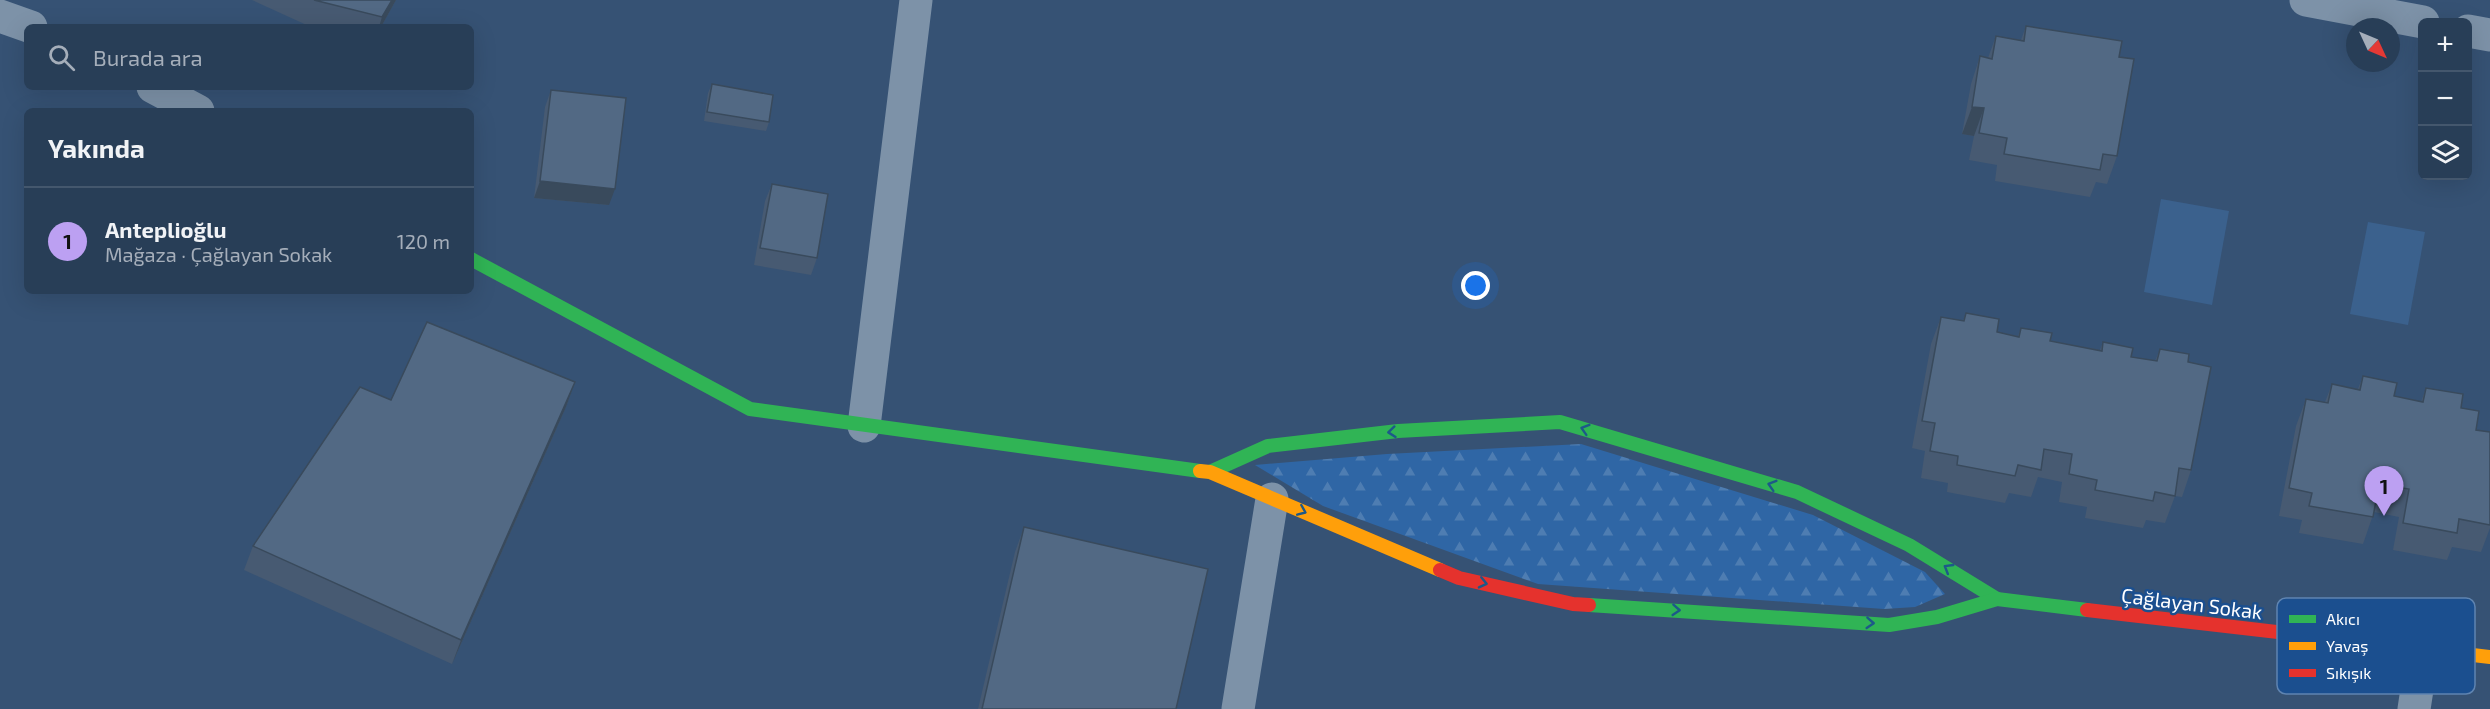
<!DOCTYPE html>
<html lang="tr">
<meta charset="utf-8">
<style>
body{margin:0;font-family:"Exo 2",sans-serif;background:#30455d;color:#f1f3f6}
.controls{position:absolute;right:18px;top:18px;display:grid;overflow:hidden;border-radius:9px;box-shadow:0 6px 24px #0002}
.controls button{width:54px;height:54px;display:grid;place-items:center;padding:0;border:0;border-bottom:2px solid #44576d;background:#283e57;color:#f1f3f6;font:30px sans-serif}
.compass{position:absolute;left:2346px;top:18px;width:54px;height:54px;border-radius:50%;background:#283e57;box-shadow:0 6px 24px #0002;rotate:134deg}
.you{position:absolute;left:1476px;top:286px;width:21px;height:21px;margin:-15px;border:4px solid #fff;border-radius:50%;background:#1a73e8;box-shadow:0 0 0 9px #1a73e833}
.badge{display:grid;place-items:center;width:39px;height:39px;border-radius:50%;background:#bca0f2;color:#111;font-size:20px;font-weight:700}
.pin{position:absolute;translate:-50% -50px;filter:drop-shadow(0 2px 3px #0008)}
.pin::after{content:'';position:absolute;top:32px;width:21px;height:18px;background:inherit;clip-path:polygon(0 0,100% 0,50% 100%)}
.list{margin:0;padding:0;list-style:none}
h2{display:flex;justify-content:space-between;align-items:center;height:78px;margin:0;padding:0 24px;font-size:26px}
h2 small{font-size:20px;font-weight:400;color:#a5aeba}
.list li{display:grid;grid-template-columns:39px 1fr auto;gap:18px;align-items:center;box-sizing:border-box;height:108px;padding:0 24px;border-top:2px solid #44576d}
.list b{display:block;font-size:22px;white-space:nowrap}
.list p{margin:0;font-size:20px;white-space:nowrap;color:#a5aeba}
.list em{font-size:20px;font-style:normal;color:#a5aeba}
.icon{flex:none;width:33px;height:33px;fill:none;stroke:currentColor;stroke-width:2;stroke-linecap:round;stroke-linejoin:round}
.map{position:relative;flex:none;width:2490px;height:709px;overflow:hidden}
.search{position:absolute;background:#283e57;box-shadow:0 6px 24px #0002;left:24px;top:24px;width:450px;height:66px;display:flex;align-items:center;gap:15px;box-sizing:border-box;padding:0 21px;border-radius:9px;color:#a5aeba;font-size:22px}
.panel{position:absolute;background:#283e57;box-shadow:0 6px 24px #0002;left:24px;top:108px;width:450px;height:186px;border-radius:9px}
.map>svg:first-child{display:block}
.forest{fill:url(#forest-firs)}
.water{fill:#3b618d}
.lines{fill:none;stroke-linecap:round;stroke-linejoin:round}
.street{stroke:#7d92a8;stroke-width:33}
.fast{stroke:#30b455;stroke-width:14}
.slow{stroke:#ff9f0a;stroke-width:14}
.jam{stroke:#e5322d;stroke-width:14}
.wall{fill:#475a72}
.shaded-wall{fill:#394a5c}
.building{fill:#526984;stroke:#394a5c;stroke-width:1.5}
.oneway{stroke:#1d5989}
.labels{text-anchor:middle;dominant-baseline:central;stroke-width:5;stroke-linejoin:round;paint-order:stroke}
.street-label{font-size:20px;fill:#fff;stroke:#1b4f8f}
.key{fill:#1b4f8f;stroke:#5f84b1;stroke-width:1.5}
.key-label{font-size:16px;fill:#fff}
</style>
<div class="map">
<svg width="2490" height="709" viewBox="0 0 2490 709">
<defs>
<pattern id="forest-firs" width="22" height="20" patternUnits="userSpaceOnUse" patternTransform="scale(1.5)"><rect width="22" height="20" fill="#2f66a5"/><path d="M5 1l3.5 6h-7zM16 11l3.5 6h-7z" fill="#4e7db2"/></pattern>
</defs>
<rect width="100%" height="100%" fill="#365274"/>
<path class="forest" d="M1581,444L1813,515L1925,572L1945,594L1915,607L1884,609L1538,584L1323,506L1255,465L1387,454Z"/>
<g class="water">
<path d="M2161,199L2229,211L2212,305L2144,292Z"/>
<path d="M2368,222L2425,232L2408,325L2350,314Z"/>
</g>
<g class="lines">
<g class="street">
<path d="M2306,0L2423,22"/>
<path d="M0,16L31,27"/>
<path d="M2468,31L2490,35"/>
<path d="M153,87L198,111"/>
<path d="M864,426L916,0"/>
<path d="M1238,709L1272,499"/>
<path d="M2414,709L2423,650"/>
</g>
<g class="fast">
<path d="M471,259L750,409L1200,471"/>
<path d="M1210,472L1268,446L1398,431L1560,422L1797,492L1909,545L1997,599"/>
<path d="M1589,605L1889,625L1937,617L1997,599L2087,610"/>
</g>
<g class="slow">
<path d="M1200,471L1210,472L1440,570"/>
<path d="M2364,642L2490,657"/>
</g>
<g class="jam">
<path d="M1440,570L1459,578L1573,604L1589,605"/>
<path d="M2087,610L2364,642"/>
</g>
</g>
<g class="wall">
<path d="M252,0H396L381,27H311Z"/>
<path d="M2026,26L2119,57L2117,156L2107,184L2096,182L2090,197L1995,181L1997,165L1969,160L1974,136L1962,134L1971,84L1980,56L1988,58L1996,36L2021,40Z"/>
<path d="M712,84L769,122L766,131L704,121L708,93Z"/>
<path d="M551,90L609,205L534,198L545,107Z"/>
<path d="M772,184L817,258L811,275L754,265L765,201Z"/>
<path d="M1966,313L1997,332L2018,336L2021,328L2050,341L2100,350L2103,342L2131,357L2155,361L2160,349L2188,362L2191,470L2182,497L2175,496L2165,523L2146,520L2143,528L2085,518L2087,507L2059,502L2062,482L2038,477L2031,497L2009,493L2005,503L1947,492L1948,483L1921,478L1925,451L1912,448L1931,344L1941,317L1963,321Z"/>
<path d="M2363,376L2394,396L2421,402L2426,388L2461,408L2476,430L2490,432V528L2481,552L2452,547L2447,560L2393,550L2399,517L2374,512L2363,544L2299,533L2302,520L2279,516L2296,426L2306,399L2325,402L2332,384L2358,389Z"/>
<path d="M575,382L566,407L452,664L244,570L253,546L391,400Z"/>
<path d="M1024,527L1176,709H978L1015,552Z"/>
</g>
<g class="shaded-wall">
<path d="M392,0H396L381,27H379L382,17Z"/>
<path d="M1972,107L1984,108L1974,136L1962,134Z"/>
<path d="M540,181L615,189L609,205L534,198Z"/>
<path d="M575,382L566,407L452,664L461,640Z"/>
</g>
<g class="building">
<path d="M314,0H392L382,17Z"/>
<path d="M2026,26L2122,41L2119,57L2134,59L2117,156L2103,154L2100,170L2004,154L2007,138L1979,133L1984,108L1972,107L1980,56L1992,59L1996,36L2024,41Z"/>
<path d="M712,84L773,95L769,122L707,112Z"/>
<path d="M551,90L626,98L615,189L540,181Z"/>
<path d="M772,184L828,194L817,258L760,248Z"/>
<path d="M1966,313L1999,319L1997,332L2019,337L2021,328L2052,333L2050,341L2102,351L2103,342L2133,348L2131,357L2157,361L2160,349L2189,354L2188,362L2211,367L2191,470L2179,468L2175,496L2155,492L2153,501L2095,490L2097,480L2069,474L2072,454L2044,449L2041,470L2018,465L2015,476L1957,465L1958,456L1930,451L1935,423L1922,421L1941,317L1964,321Z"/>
<path d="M427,322L575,382L461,640L253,546L360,387L391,400Z"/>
<path d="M2363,376L2397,383L2394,396L2423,402L2426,388L2463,394L2461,408L2479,411L2476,430L2490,432V525L2459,519L2457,533L2403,523L2409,489L2379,484L2373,517L2309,506L2312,493L2289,488L2306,399L2328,403L2332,384L2360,390Z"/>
<path d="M1024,527L1208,569L1176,709H982Z"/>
</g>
<defs><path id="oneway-chevron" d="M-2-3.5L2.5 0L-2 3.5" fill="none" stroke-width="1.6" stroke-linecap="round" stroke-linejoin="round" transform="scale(1.5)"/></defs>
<g class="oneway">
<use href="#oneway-chevron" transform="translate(1585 429) rotate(-163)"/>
<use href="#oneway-chevron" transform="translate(1392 432) rotate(174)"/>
<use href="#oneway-chevron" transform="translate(1772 485) rotate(-163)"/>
<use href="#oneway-chevron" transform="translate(1302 511) rotate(23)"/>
<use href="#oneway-chevron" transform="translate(1948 568) rotate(-149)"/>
<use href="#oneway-chevron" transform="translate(1483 583) rotate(13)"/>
<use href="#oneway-chevron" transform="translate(1676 610) rotate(4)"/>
<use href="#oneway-chevron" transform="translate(1870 623) rotate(4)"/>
</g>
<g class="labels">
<g class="street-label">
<text transform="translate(2192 603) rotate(7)">Çağlayan Sokak</text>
</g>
</g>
<rect x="2277" y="598" width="198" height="96" rx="9" class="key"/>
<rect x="2289" y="615" width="27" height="8" fill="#30b455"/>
<rect x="2289" y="642" width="27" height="8" fill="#ff9f0a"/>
<rect x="2289" y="669" width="27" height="8" fill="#e5322d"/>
<g class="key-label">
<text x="2326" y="625">Akıcı</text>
<text x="2326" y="652">Yavaş</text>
<text x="2326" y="679">Sıkışık</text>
</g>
</svg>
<div class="controls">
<button>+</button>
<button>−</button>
<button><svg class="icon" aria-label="layers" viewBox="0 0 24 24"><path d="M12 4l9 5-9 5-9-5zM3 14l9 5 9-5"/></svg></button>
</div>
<svg class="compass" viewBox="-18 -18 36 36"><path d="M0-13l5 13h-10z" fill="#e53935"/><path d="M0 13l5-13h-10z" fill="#a5aeba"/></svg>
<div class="you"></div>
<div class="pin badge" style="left:2384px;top:516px">1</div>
<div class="search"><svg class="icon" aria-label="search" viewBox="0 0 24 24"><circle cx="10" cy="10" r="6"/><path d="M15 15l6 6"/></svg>Burada ara</div>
<section class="panel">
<h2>Yakında<small></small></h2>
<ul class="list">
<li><span class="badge">1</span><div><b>Anteplioğlu</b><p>Mağaza · Çağlayan Sokak</p></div><em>120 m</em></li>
</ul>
</section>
</div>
